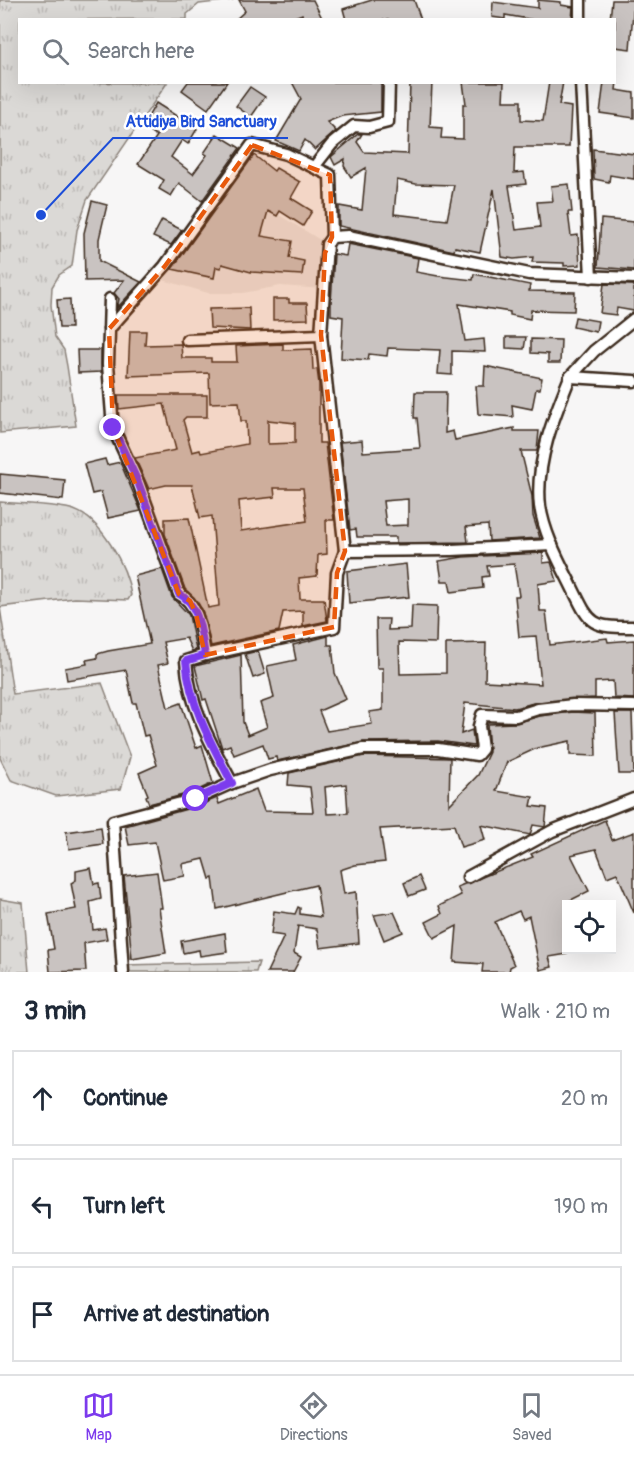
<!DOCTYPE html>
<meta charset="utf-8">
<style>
body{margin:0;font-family:Pangolin,sans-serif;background:#f2f2f3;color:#1f2937}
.controls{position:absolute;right:18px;bottom:18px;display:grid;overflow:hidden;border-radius:0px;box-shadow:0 6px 24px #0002}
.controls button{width:54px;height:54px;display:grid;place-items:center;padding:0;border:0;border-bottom:2px solid #e0e1e3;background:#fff;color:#1f2937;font:30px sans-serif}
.stop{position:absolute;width:18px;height:18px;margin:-14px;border:4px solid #7c3aed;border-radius:50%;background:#fff}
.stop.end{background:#7c3aed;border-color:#fff;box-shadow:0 2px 6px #0008}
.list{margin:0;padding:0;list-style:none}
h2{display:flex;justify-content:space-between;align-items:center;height:78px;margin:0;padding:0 24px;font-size:26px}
h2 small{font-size:20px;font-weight:400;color:#747a83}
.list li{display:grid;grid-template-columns:39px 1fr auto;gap:18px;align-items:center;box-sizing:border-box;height:96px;margin:0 12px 12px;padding:0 12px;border:2px solid #e0e1e3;border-radius:0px}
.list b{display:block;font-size:22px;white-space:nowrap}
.list em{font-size:20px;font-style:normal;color:#747a83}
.icon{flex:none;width:33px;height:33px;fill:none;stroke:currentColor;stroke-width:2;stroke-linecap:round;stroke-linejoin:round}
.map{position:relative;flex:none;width:634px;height:972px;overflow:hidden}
.search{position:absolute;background:#fff;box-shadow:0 6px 24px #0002;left:18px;right:18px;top:18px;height:66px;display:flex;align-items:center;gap:15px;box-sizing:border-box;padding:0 21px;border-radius:0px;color:#747a83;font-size:22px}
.sheet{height:402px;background:#fff}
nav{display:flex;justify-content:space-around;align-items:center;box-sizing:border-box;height:84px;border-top:2px solid #e0e1e3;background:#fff;font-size:16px;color:#747a83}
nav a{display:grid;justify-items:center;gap:3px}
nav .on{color:#7c3aed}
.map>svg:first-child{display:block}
.built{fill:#e9e7e6}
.wetland{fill:url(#wetland-marsh);stroke:#8b827a;stroke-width:1.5}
.park{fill:url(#park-tufts);stroke:#8b827a;stroke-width:1.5}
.building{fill:#c9c3c1;stroke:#3b2a1e;stroke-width:1.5;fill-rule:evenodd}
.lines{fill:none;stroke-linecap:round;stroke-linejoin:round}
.street-casing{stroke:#3b2a1e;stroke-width:15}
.street{stroke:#fff;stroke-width:10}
.route{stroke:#7c3aed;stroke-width:8}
.marked{fill:#e8590c;fill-opacity:0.2;stroke:#e8590c;stroke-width:4.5;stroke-dasharray:12 8;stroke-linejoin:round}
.leader{fill:none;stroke:#1d4ed8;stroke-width:2}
.callout-dot{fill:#1d4ed8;stroke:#fff;stroke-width:2}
.callout-label{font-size:16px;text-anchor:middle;font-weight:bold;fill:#1d4ed8;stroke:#fff;stroke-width:5;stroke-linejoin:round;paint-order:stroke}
</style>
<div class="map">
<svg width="634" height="972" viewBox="0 0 634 972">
<defs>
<pattern id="wetland-marsh" width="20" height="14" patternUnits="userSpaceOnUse" patternTransform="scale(1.5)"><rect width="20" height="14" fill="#dbd9d6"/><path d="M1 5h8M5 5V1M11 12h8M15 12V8" fill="none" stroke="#bdbab7"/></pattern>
<pattern id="park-tufts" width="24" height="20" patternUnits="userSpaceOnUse" patternTransform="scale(1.5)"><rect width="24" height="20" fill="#dbd9d6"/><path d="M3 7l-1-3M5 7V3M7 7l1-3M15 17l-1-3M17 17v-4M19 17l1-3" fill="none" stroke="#bdbab7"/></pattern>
</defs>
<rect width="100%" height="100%" fill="#f7f6f6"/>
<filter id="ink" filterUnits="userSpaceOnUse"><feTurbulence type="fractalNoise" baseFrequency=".0167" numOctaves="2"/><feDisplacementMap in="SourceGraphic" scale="12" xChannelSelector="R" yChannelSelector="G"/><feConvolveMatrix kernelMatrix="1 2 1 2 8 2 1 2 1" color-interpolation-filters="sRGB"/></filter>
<g filter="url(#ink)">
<path class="built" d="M256,201L327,244L324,289L280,286L243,293H208L156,278L206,209L237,217Z"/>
<path class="wetland" d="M259,962L256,972H123V965Z"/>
<g class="park">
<path d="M0,0H233L199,4L187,14V19L20,20V82L167,83L87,200L77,230L72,266L59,275L52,287L51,305L55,337L64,350L67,366L76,426L0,433Z"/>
<path d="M0,502C20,504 57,504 74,510C102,520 127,567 131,595L128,600L75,598L0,607L13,694L102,683L130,757L121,789L56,796L11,780L0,758Z"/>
<path d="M0,899L23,903L29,972H0Z"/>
</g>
<g class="building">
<path d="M239,0H313L323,20H303L302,14L287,20H235L245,11Z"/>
<path d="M372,0H414L421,20H346L343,9Z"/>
<path d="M538,0L561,2V5L573,7L572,20H534L505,15V19L492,17L493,2L538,8Z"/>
<path d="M612,0H634L630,49L615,47V20H610Z"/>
<path d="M188,82H227L208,109L182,90Z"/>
<path d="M292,82H381V112L342,116L327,122L336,131L315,150L305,140L299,151L276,141L301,99Z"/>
<path d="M410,82H432L430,127L442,128L441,138L463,139V104H466L463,82H504L503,101H521V120L543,121L549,82H563L559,105L571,107L569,147H515L514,173L524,172L526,184L509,186L516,230L540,227L537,202L553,201L551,186L569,184L572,212H568L571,236L578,235L580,265L564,266V263L532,262L533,257L514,259L502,257L494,189L480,252L455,247L454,251L339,226V206L362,210L366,168L351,177L344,166L345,159L335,165L331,157L358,134H362L357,142L364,152L408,154ZM397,180L416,184L454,185L447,220L394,214Z"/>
<path d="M604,82H617L616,90L634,93V118L600,113Z"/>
<path d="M250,87L265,97L251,117L236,106Z"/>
<path d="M156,103L197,129L188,144L182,140L171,157L193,174L207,155L204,153L217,134L240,148L202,201L179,183L171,196L159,189L164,180L138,164L157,136L142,127Z"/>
<path d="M593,149L634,154V179L610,175L609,182L594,179Z"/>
<path d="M254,155L274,171L276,168L300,182L291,198L312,211L303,226L280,211L277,216L268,211L261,236L292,241L289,258L304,261L302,275L251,272L222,264L221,268L216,267L214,278L172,269Z"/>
<path d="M92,201L107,205L99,239V261L141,282L117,308L119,299L114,293L124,280L85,281L84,233Z"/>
<path d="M601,219L634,222V270L598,267Z"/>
<path d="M162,220L182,230L171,245L153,237Z"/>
<path d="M348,244L418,258L416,272L438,276L473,280L474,274L530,285L529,291L575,292L574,311L531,310L530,319L510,315V312L459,304L465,341L484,339L485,352L452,351V375L438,374L440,350L388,348L387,356L369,354L368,360L341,358L343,317L331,315V303L334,254L346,256Z"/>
<path d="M604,284L634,285V311L617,308L616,315L600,313Z"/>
<path d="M70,299L71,328H59L57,300Z"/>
<path d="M273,299H289V303H307L308,319L273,320Z"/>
<path d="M249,308L250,330L210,328L209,309Z"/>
<path d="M575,317L598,321L596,332L573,327Z"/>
<path d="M130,331H146L145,345L181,344L182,358H211V362H237L236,346L283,344V350L312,349L313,370L317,369L319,384V443H325L334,520H326L327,554L318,555L317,576L299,578L300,599H324L327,621L303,626V611L283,612L279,631L211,646L202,609L185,589L165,534V519L189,518L208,608L219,606L212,516L200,518L192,485H166L149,489L135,458L176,450L164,404L119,409L118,395H207V417H186L183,420L192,452L200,450L201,453L247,444L246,421H241L239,402L210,403L209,373L128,376ZM268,420L295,423V443L268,444ZM274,488H303L307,521L241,531L239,501L275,497Z"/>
<path d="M506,337H526L524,349L506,348Z"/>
<path d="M531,339L561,340L560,363H548V354L531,353Z"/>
<path d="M77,350H101V372L78,373Z"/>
<path d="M485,366L542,378L540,389H536L532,409L512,405L513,417L478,414L476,386H484Z"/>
<path d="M415,392H446L445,433L453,431L455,440L514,428V431H539L537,451H521L532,496L533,516L540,538L489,541L488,525L466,527L468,542L396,543V537H357L356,529L350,530L340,442L362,440L363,452L420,448L417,418H414ZM408,499V525L386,526L383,501Z"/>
<path d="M105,459L107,465L120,462L141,511L108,518L101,492L92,494L84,464Z"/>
<path d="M0,474L65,480L63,500L0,493Z"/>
<path d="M543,553V563L551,562L557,581L538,584L540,611H546L550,645L607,638L608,642L634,640V699L614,698L613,681L595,682V698L537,702L515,708L465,703L461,734L472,730L474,746L438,741L363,742L277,761L276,757L268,759L263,744L234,755L230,745L222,748L206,699L203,700L195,666L241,655L243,722L248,735L267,727L260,703L274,698L267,666L296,660L293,645L328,636V645H332L335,673L346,699L319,711L327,731L372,724L369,712L383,710V668H377L376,619H389L388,630L411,629L412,605L437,606L436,643L399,642L400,674L446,673V644L486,643L485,681L541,684L536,636L519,637L515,596H519L514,564L487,566L489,576L482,577L483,588L451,592L449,581H442L439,561L463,557Z"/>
<path d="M406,564L409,597L349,603L347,571Z"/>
<path d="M162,569L172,597L189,615L196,650L192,651L186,638L163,642L168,663L158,665L168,708L181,703L196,748L202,745L213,783L194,792L149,804L146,796L148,795L139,773L157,765L148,735L144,736L136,703H133L126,670L67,680L65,668L87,664L86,660L97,658V654L108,651L150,644L135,576Z"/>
<path d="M258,651L265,674L253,678L245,654Z"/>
<path d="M573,712L595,713L596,756L570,755V741L537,748L507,762L496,791L533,797L531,806L547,808L545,827L533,825L530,835L481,825L485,840L461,847L454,825L380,829L385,862L355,865L340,870L344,894L356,892L359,943L320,948L317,929L298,926L294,953L301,957L293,972H267L284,936L271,934L274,911L295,914L298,907L300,908V914L321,917L316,885L217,909L213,878L210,879L204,859L182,864L185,876L163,880L155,842L129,845L125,826L198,806L217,798L219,804L256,789L264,811L313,812L310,787L288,785L289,773L364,756L450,758L449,805L478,775L489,752L487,724L516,723L540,716ZM346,784L348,813L327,814L325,787Z"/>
<path d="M615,713H632L634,774H619Z"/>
<path d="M605,820L612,840L634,832V913L617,873L607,877L596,849L571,855L589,891L567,902V954L549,957L552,967L540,970L529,916L523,919L519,911L495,922L514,965L510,967L509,972H482L483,964L454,962L457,926L434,938L426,922L442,914L439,906L461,895L457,887L533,857L531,854Z"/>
<path d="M101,827L103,844L69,849L66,832Z"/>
<path d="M91,868L94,884L99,883L101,899L90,902L93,930L105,928L107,939L84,943L86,971L50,972L48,950L54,949L48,914L76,909L71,883L76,880V871Z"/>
<path d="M157,872L162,908H159L166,953L132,959L124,876Z"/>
<path d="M419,876L425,890L409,896L404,883Z"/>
<path d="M394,912L403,932L384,940L374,915Z"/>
<path d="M225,933L227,952L200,956L199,950L183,953L181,941Z"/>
</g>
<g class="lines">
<defs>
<g id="street">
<path d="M580,20V0"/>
<path d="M581,82L591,277"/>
<path d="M314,167L332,144L354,126L369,127L388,122L389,82"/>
<path d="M110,299L108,364L113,428L138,482L179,594C200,604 201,635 205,655L186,661C189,706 211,744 232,783"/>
<path d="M109,329L165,266L252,145L286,154L330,175L332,237"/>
<path d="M187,340L321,335"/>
<path d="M570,377L594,351L634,319"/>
<path d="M634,381L570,377C554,416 535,463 540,506C544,533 558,559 570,583C590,623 588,628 634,627"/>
<path d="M552,545L452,550L345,551L321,335L327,244L332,237L348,236L529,274L634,278"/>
<path d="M205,655L334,627L337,573L345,551"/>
<path d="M468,877L552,831L634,799"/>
<path d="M123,972L113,821L196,799L232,783L270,770L363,749H438L477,755L482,749L479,726L482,715L516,716L538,709L573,705L634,706"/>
</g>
</defs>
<use href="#street" class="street-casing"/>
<use href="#street" class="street"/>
</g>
</g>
<g class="lines" filter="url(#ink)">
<path class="route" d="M113,428L138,482L179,594C200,604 201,635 205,655L186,661C190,706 211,743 232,783L196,799"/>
</g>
<path class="marked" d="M252,145L330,175L332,237L325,253L321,335L345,551L337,573L334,627L205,655L196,614L190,601L179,594L113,428L109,329L165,266Z"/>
<path class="leader" d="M41 215L113 138H288"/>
<circle class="callout-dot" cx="41" cy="215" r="6"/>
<g class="callout-label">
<text x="201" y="127">Attidiya Bird Sanctuary</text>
</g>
</svg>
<div class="controls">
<button><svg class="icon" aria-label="locate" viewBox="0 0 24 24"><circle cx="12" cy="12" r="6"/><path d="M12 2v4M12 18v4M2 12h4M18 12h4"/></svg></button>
</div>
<div class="stop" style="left:196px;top:799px"></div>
<div class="stop end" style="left:113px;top:428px"></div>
<div class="search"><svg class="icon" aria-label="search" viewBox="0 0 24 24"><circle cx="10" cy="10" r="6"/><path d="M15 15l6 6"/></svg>Search here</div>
</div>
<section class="sheet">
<h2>3 min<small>Walk · 210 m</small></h2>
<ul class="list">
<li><svg class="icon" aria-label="ahead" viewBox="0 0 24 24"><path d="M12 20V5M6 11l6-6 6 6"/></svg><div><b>Continue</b></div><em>20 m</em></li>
<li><svg class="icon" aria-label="left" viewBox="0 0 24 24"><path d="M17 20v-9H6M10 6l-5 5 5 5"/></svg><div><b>Turn left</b></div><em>190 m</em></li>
<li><svg class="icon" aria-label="arrive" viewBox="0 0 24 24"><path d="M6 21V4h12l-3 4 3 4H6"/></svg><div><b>Arrive at destination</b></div></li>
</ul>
</section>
<nav>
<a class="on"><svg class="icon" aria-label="map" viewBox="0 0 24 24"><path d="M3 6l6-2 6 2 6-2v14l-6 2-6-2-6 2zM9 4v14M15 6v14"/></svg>Map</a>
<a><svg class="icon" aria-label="directions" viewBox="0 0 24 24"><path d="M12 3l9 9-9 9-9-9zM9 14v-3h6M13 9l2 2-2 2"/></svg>Directions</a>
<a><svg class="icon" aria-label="saved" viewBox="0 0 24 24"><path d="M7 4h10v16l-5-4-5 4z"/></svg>Saved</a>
</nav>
